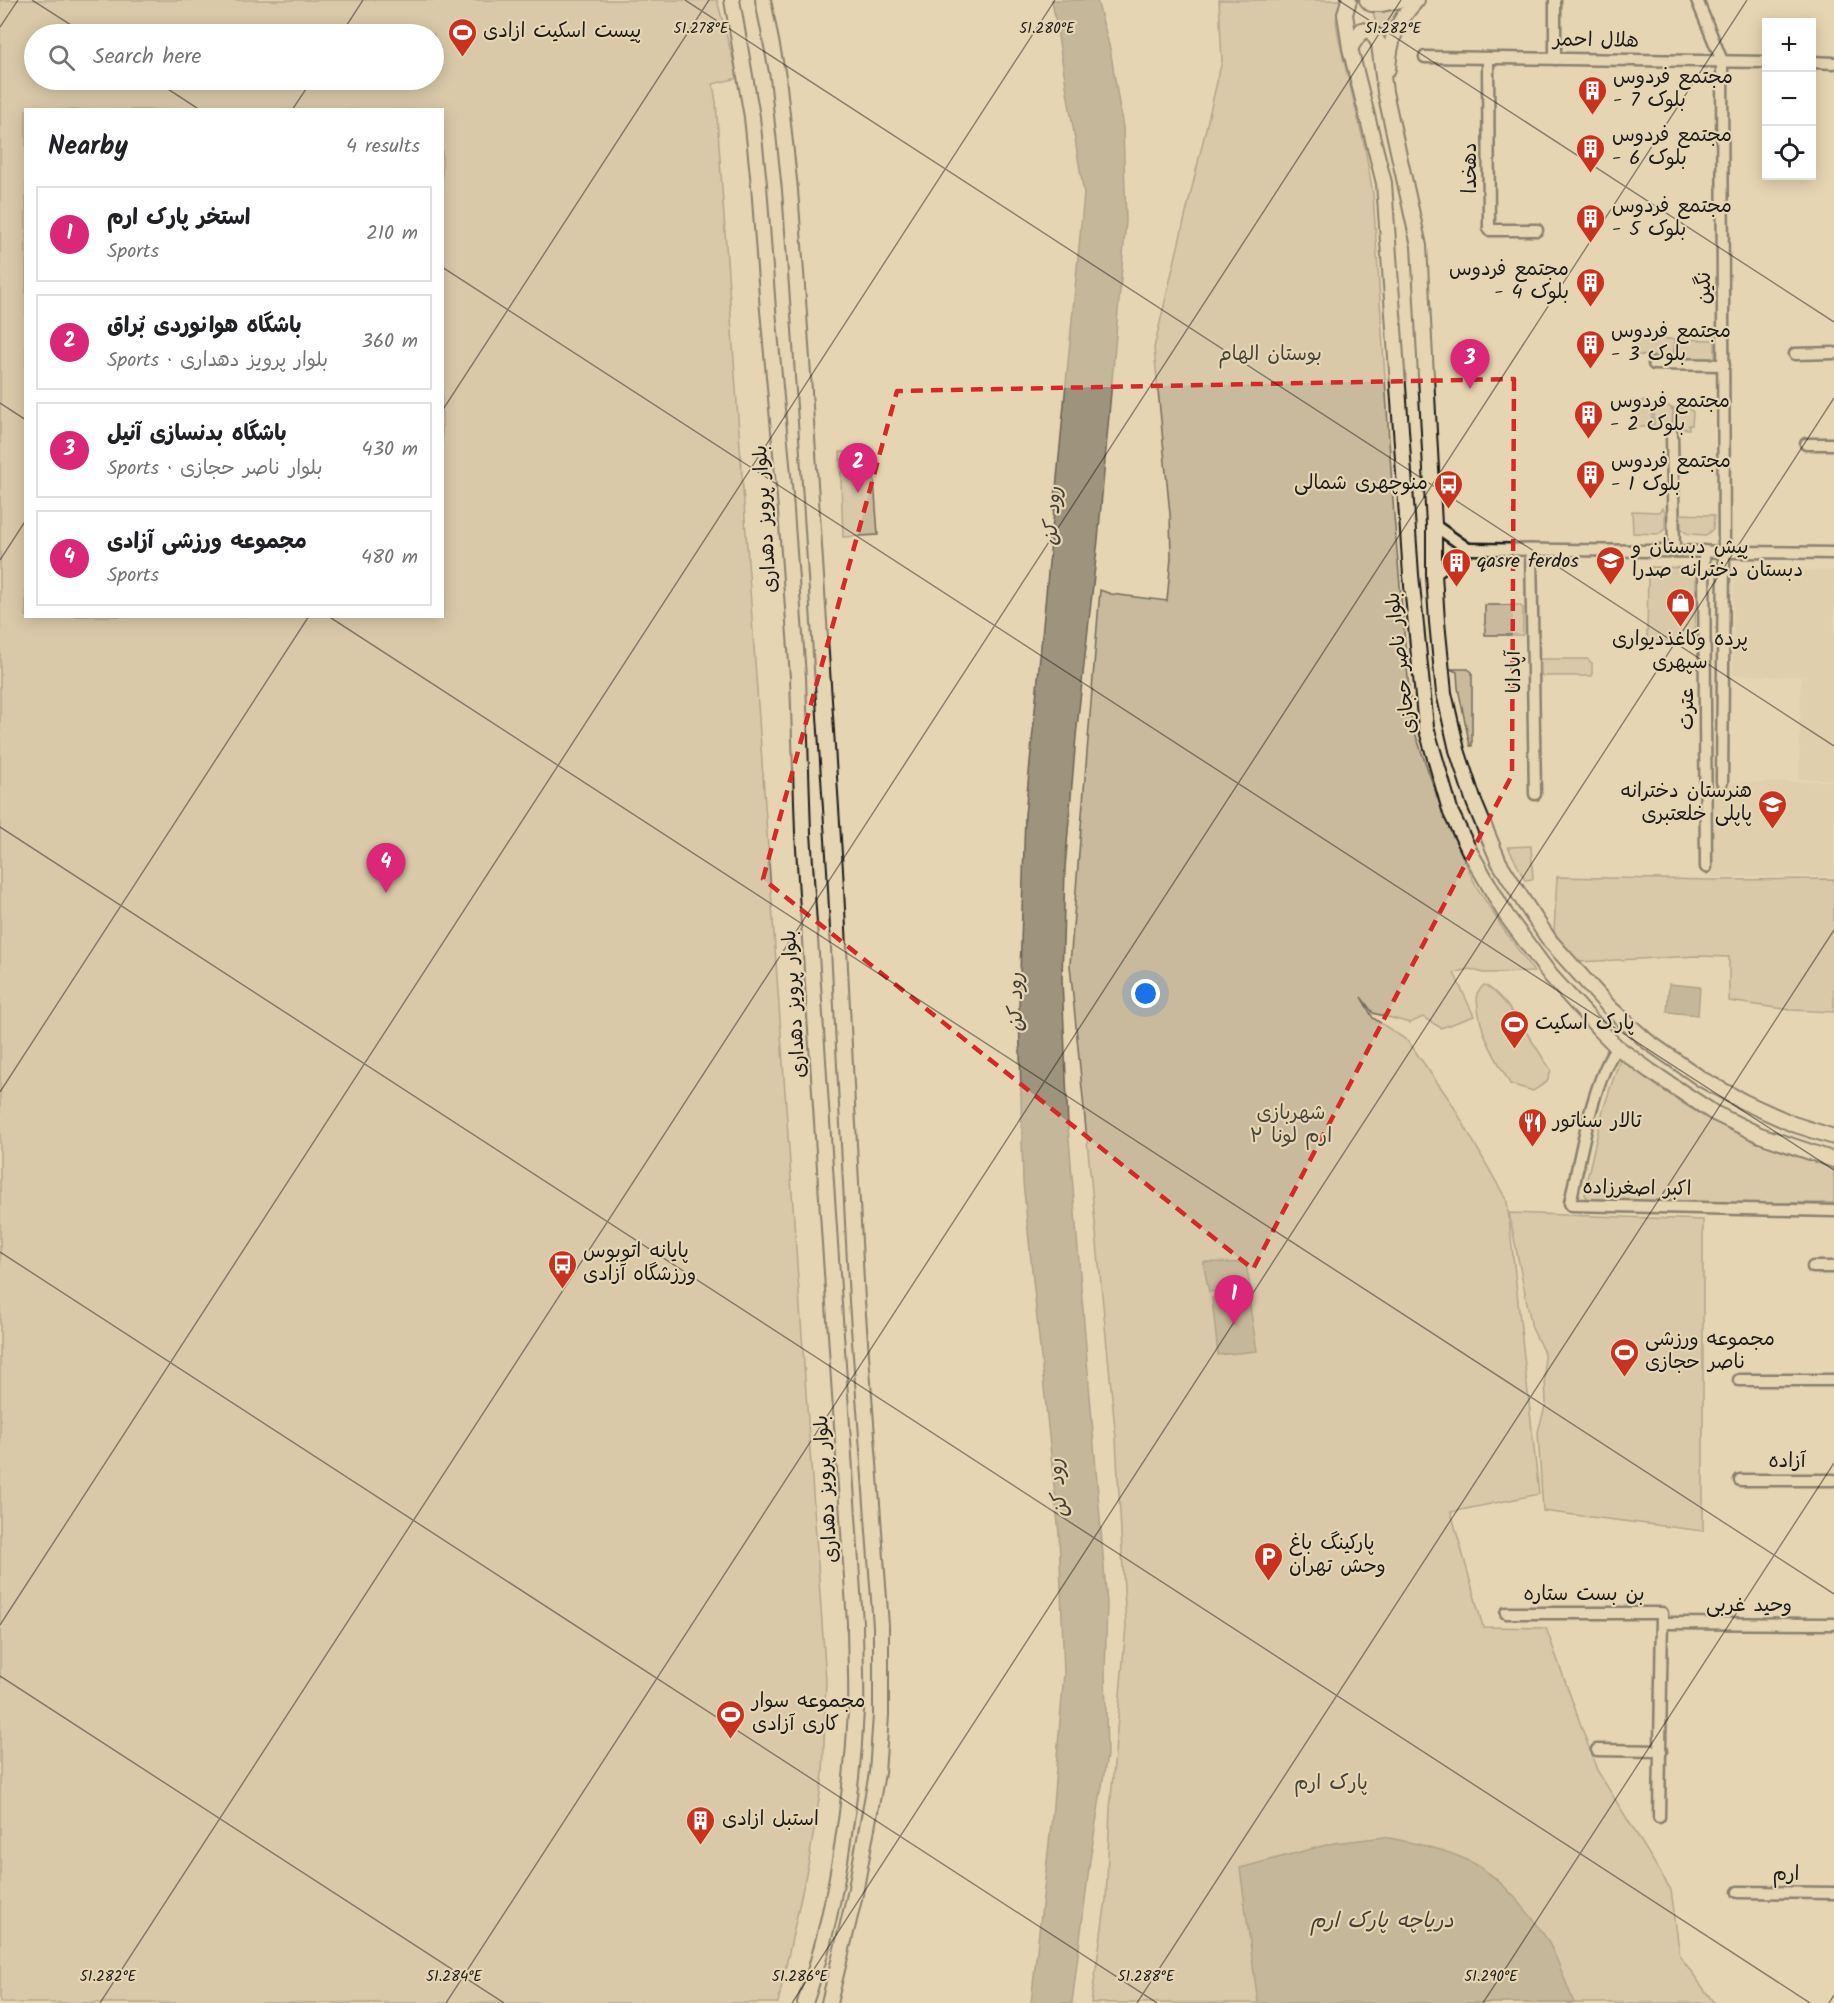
<!DOCTYPE html>
<meta charset="utf-8">
<style>
body{margin:0;font-family:Kalam,"Playpen Sans Arabic",sans-serif;background:#f6f6f6;color:#202124}
.controls{position:absolute;right:18px;top:18px;display:grid;overflow:hidden;border-radius:0px;box-shadow:0 3px 15px #0003}
.controls button{width:54px;height:54px;display:grid;place-items:center;padding:0;border:0;border-bottom:2px solid #e0e0e0;background:#fff;color:#202124;font:30px sans-serif}
.you{position:absolute;left:1146px;top:994px;width:21px;height:21px;margin:-15px;border:4px solid #fff;border-radius:50%;background:#1a73e8;box-shadow:0 0 0 9px #1a73e833}
.badge{display:grid;place-items:center;width:39px;height:39px;border-radius:50%;background:#db2777;color:#fff;font-size:20px;font-weight:700}
.pin{position:absolute;translate:-50% -50px;filter:drop-shadow(0 2px 3px #0008)}
.pin::after{content:'';position:absolute;top:32px;width:21px;height:18px;background:inherit;clip-path:polygon(0 0,100% 0,50% 100%)}
.list{margin:0;padding:0;list-style:none}
h2{display:flex;justify-content:space-between;align-items:center;height:78px;margin:0;padding:0 24px;font-size:26px}
h2 small{font-size:20px;font-weight:400;color:#757577}
.list li{display:grid;grid-template-columns:39px 1fr auto;gap:18px;align-items:center;box-sizing:border-box;height:96px;margin:0 12px 12px;padding:0 12px;border:2px solid #e0e0e0;border-radius:0px}
.list b{display:block;font-size:22px;white-space:nowrap}
.list p{margin:0;font-size:20px;white-space:nowrap;color:#757577}
.list em{font-size:20px;font-style:normal;color:#757577}
.icon{flex:none;width:33px;height:33px;fill:none;stroke:currentColor;stroke-width:2;stroke-linecap:round;stroke-linejoin:round}
.map{position:relative;flex:none;width:1834px;height:2003px;overflow:hidden}
.search{position:absolute;background:#fff;box-shadow:0 3px 15px #0003;left:24px;top:24px;width:420px;height:66px;display:flex;align-items:center;gap:15px;box-sizing:border-box;padding:0 21px;border-radius:33px;color:#757577;font-size:22px}
.panel{position:absolute;background:#fff;box-shadow:0 3px 15px #0003;left:24px;top:108px;width:420px;height:510px;border-radius:0px}
.map>svg:first-child{display:block}
.built{fill:#d7c7a7}
.green{fill:#c9ba9d;stroke:#726b5c;stroke-width:1.5;fill-rule:evenodd}
.water{fill:#9e937d;stroke:#6a6356;stroke-width:1.5}
.lines{fill:none;stroke-linecap:round;stroke-linejoin:round}
.minor-casing{stroke:#1c1c1c;stroke-width:15}
.major-casing{stroke:#1c1c1c;stroke-width:18}
.minor{stroke:#e6d5b2;stroke-width:10}
.major{stroke:#e6d5b2;stroke-width:14}
.marked{fill:none;stroke:#d62828;stroke-width:4.5;stroke-dasharray:12 8;stroke-linejoin:round}
.ticks{fill:none;stroke:#1c1c1c;stroke-width:1.5;stroke-opacity:0.45}
.labels{text-anchor:middle;dominant-baseline:central;stroke-width:4.5;stroke-linejoin:round;paint-order:stroke}
.poi-label{font-size:20px;fill:#1c1c1c;stroke:#e6d5b2;text-anchor:start}
.street-label{font-size:20px;fill:#1c1c1c;stroke:#e6d5b2}
.park-label{font-size:20px;fill:#47443c;stroke:#e6d5b2}
.water-label{font-size:21px;font-style:italic;fill:#434039;stroke:#e6d5b2}
.ticks-label{font-size:15px;text-anchor:middle;fill:#1c1c1c;stroke:#e6d5b2;stroke-width:4.5;stroke-linejoin:round;paint-order:stroke}
</style>
<div class="map">
<svg width="1834" height="2003" viewBox="0 0 1834 2003">
<rect width="100%" height="100%" fill="#e6d5b2"/>
<filter id="ink" filterUnits="userSpaceOnUse"><feTurbulence type="fractalNoise" baseFrequency=".0167" numOctaves="2"/><feDisplacementMap in="SourceGraphic" scale="12" xChannelSelector="R" yChannelSelector="G"/><feConvolveMatrix kernelMatrix="1 2 1 2 8 2 1 2 1" color-interpolation-filters="sRGB"/></filter>
<g filter="url(#ink)">
<g class="built">
<path d="M1741,569L1834,571V779H1799L1801,678L1811,677L1733,675L1734,576Z"/>
<path d="M1834,781V876L1712,877L1714,784Z"/>
</g>
<g class="green">
<path d="M0,0H717L738,78L713,84L716,102L826,1680L823,1775L809,1860L778,2003H0ZM34,34H434V80H34ZM26,110H442V616H26Z"/>
<path d="M1219,0H1341L1336,21L1339,40L1365,148L1373,194L1394,516L1412,724L1441,808L1476,886L1500,924L1534,972L1483,973L1470,969L1454,973L1474,1016L1441,1028L1423,1017L1410,1023L1373,1013L1361,997L1373,1018L1408,1041L1451,1102L1507,1201L1539,1494L1451,1512L1483,1627L1546,1628L1597,1770L1671,1890L1680,1956L1714,2003H1091L1106,1900L1110,1810L1126,1626L1116,1439L1070,965L1100,590L1111,594L1167,601L1171,558L1170,514L1154,348L1222,61Z"/>
<path d="M1404,5L1394,19L1386,41L1382,42L1373,13Z"/>
<path d="M1631,338L1713,340L1715,341V357L1712,362L1675,361V341L1673,357L1633,355L1634,340Z"/>
<path d="M1630,401H1649V408H1652V427H1633V404Z"/>
<path d="M1651,406H1669L1673,411L1672,428L1654,427V409Z"/>
<path d="M1671,408H1689L1693,412L1692,425H1689V429L1673,428L1674,410Z"/>
<path d="M840,452H872L878,535L843,537Z"/>
<path d="M1662,508L1665,511V529L1659,534L1633,533L1632,511L1659,512Z"/>
<path d="M1677,514L1712,515L1714,516L1713,529L1706,535L1688,534L1681,529V517Z"/>
<path d="M1648,567L1696,568L1695,642L1647,641Z"/>
<path d="M1485,605H1519L1523,608V635H1485Z"/>
<path d="M1536,659H1587L1592,663V676H1541V663Z"/>
<path d="M1450,669H1468L1472,672V746H1470L1458,688L1457,672Z"/>
<path d="M1531,846L1533,879L1525,880L1508,847Z"/>
<path d="M1557,877L1713,880L1834,879V1012L1791,1010L1729,1001V957L1698,956L1577,962L1554,932Z"/>
<path d="M1484,985C1506,994 1536,1049 1551,1070L1547,1082L1533,1091L1510,1084C1493,1052 1477,1031 1477,993Z"/>
<path d="M1620,1059C1650,1081 1680,1104 1713,1121C1751,1141 1793,1157 1834,1167V1203H1590L1585,1196L1587,1179L1603,1110Z"/>
<path d="M1509,1213L1703,1220V1531L1543,1511L1538,1432L1546,1403L1544,1353L1532,1328Z"/>
</g>
<g class="water">
<path d="M1052,0H1097L1110,49L1123,128L1126,221L1098,540L1076,736L1065,868L1062,979L1068,1127L1107,1604L1105,1673L1107,1755L1090,1860L1072,2003H1031L1052,1817L1064,1673L1059,1534L1023,1182L1019,1007L1025,815L1084,194Z"/>
<path d="M1669,984L1700,987L1698,1015L1667,1012Z"/>
<path d="M1203,1262L1246,1263L1250,1288L1209,1292Z"/>
<path d="M1248,1294L1257,1351L1218,1355L1212,1298Z"/>
<path d="M1385,1837C1414,1843 1446,1849 1473,1863C1502,1878 1540,1923 1553,1951C1561,1968 1567,1986 1574,2003H1258L1240,1868L1334,1843Z"/>
</g>
<g class="lines">
<defs>
<g id="minor">
<path d="M1555,0V59"/>
<path d="M1697,0L1722,61L1724,552L1722,782"/>
<path d="M1425,57L1766,62"/>
<path d="M1488,58L1489,230H1537"/>
<path d="M1812,62L1834,63"/>
<path d="M1795,354L1834,353"/>
<path d="M1654,364L1724,365"/>
<path d="M1672,434L1674,551"/>
<path d="M1806,444H1834"/>
<path d="M1434,525L1468,549"/>
<path d="M1468,549L1834,553"/>
<path d="M1531,550L1535,794"/>
<path d="M1704,551L1706,867"/>
<path d="M1434,574L1468,549"/>
<path d="M1617,1047C1592,1082 1580,1159 1570,1203L1571,1205L1834,1211"/>
<path d="M1813,1267H1834"/>
<path d="M1739,1380H1834"/>
<path d="M1740,1480H1834"/>
<path d="M1506,1613H1662L1659,1817"/>
<path d="M1664,1623L1834,1624"/>
<path d="M1597,1750L1661,1751"/>
<path d="M1738,1892L1834,1893"/>
</g>
<g id="major">
<path d="M732,0L752,117L759,185L768,310L785,497L798,677L803,833L855,1623C855,1652 857,1681 856,1710C852,1803 835,1916 805,2003"/>
<path d="M763,0L778,77L790,190L799,314L835,870L857,1301L881,1626V1715L877,1773L854,1899L829,2003"/>
<path d="M1349,0L1345,14L1350,48L1384,183L1411,575L1426,727L1451,813L1470,852L1506,915L1551,976L1601,1031L1617,1047L1650,1071L1714,1113L1760,1135L1834,1160"/>
<path d="M1367,0L1371,4H1382L1401,0"/>
<path d="M1350,48L1362,30L1372,32L1379,44L1385,92L1419,246L1434,525V574L1437,622L1444,693L1457,750L1474,802L1499,862L1524,902L1550,941L1610,1008L1647,1041L1703,1080L1744,1102L1793,1124L1834,1137"/>
<path d="M1388,69C1390,39 1396,22 1417,0"/>
</g>
</defs>
<use href="#minor" class="minor-casing"/>
<use href="#major" class="major-casing"/>
<use href="#minor" class="minor"/>
<use href="#major" class="major"/>
</g>
</g>
<path d="M0 0H1834V2003H0ZM1514,379L1512,775L1253,1269L763,879L897,391Z" fill="#e6d5b2" fill-opacity=".55" fill-rule="evenodd"/>
<path class="marked" d="M1514,379L1512,775L1253,1269L763,879L897,391Z"/>
<path class="ticks" d="M32,0L85,34M685,0L1834,746M1338,0L1834,322M0,27L18,0M341,34L363,0M154,80L200,110M292,110L312,80M442,267L1834,1170M0,403L26,420M442,411L709,0M0,560L26,520M328,616L1834,1594M0,827L1810,2003M0,1092L309,616M0,1252L1157,2003M0,1625L1055,0M0,1676L504,2003M100,2003L1401,0M446,2003L1747,0M792,2003L1834,398M1137,2003L1834,930M1483,2003L1834,1463M1829,2003L1834,1995"/>
<defs>
<symbol id="stadium-pin" viewBox="-11 -11 22 30"><path d="M0 17L-7.5 6A9.5 9.5 0 1 1 7.5 6Z" fill="#c8321e" stroke="#e6d5b2"/><path d="M0-5a6.5 5 0 1 0 0 10a6.5 5 0 1 0 0-10ZM-3.5-1.8h7v3.6h-7Z" fill="#fff"/></symbol>
<symbol id="building-pin" viewBox="-11 -11 22 30"><path d="M0 17L-7.5 6A9.5 9.5 0 1 1 7.5 6Z" fill="#c8321e" stroke="#e6d5b2"/><path d="M-4-6H4V6H1V3H-1V6H-4ZM-2.5-4.3h1.7v1.8h-1.7ZM.8-4.3h1.7v1.8H.8ZM-2.5-1h1.7V.8h-1.7ZM.8-1h1.7V.8H.8Z" fill="#fff"/></symbol>
<symbol id="bus-pin" viewBox="-11 -11 22 30"><path d="M0 17L-7.5 6A9.5 9.5 0 1 1 7.5 6Z" fill="#c8321e" stroke="#e6d5b2"/><path d="M-5-6H5V4H4V6H2V4H-2V6H-4V4H-5ZM-3.5-4V0h7V-4ZM-3.5 1.2v1.5H-2V1.2ZM2 1.2v1.5H3.5V1.2Z" fill="#fff"/></symbol>
<symbol id="school-pin" viewBox="-11 -11 22 30"><path d="M0 17L-7.5 6A9.5 9.5 0 1 1 7.5 6Z" fill="#c8321e" stroke="#e6d5b2"/><path d="M0-5L7-2L0 1L-7-2ZM-4 1L0 2.5L4 1V4Q0 6-4 4Z" fill="#fff"/></symbol>
<symbol id="shop-pin" viewBox="-11 -11 22 30"><path d="M0 17L-7.5 6A9.5 9.5 0 1 1 7.5 6Z" fill="#c8321e" stroke="#e6d5b2"/><path d="M-5-2.5h2.3a2.7 3.5 0 0 1 5.4 0H5L5.5 6h-11ZM-1.5-2.5h3a1.5 2.3 0 0 0-3 0Z" fill="#fff"/></symbol>
<symbol id="restaurant-pin" viewBox="-11 -11 22 30"><path d="M0 17L-7.5 6A9.5 9.5 0 1 1 7.5 6Z" fill="#c8321e" stroke="#e6d5b2"/><path d="M-5-6h1v4h1v-4h1v4h1v-4h1v5L-1.5 .5V6h-2V.5L-5-1ZM5-6V6H3V1.5H1.5Q1.5-4 5-6Z" fill="#fff"/></symbol>
<symbol id="parking-pin" viewBox="-11 -11 22 30"><path d="M0 17L-7.5 6A9.5 9.5 0 1 1 7.5 6Z" fill="#c8321e" stroke="#e6d5b2"/><path d="M-3.5-5.5H1a3.5 3.5 0 0 1 0 7H-1V5.5H-3.5ZM-1-3.4V-.6H.8a1.4 1.4 0 0 0 0-2.8Z" fill="#fff"/></symbol>
</defs>
<g fill-rule="evenodd">
<use href="#stadium-pin" x="446" y="16" width="33" height="45"/>
<use href="#building-pin" x="1576" y="74" width="33" height="45"/>
<use href="#building-pin" x="1574" y="132" width="33" height="45"/>
<use href="#building-pin" x="1574" y="202" width="33" height="45"/>
<use href="#building-pin" x="1574" y="266" width="33" height="45"/>
<use href="#building-pin" x="1574" y="328" width="33" height="45"/>
<use href="#building-pin" x="1572" y="398" width="33" height="45"/>
<use href="#building-pin" x="1574" y="458" width="33" height="45"/>
<use href="#bus-pin" x="1432" y="468" width="33" height="45"/>
<use href="#school-pin" x="1594" y="544" width="33" height="45"/>
<use href="#building-pin" x="1440" y="546" width="33" height="45"/>
<use href="#shop-pin" x="1664" y="586" width="33" height="45"/>
<use href="#school-pin" x="1756" y="788" width="33" height="45"/>
<use href="#stadium-pin" x="1498" y="1008" width="33" height="45"/>
<use href="#restaurant-pin" x="1516" y="1106" width="33" height="45"/>
<use href="#bus-pin" x="546" y="1248" width="33" height="45"/>
<use href="#stadium-pin" x="1608" y="1336" width="33" height="45"/>
<use href="#parking-pin" x="1252" y="1540" width="33" height="45"/>
<use href="#stadium-pin" x="714" y="1698" width="33" height="45"/>
<use href="#building-pin" x="684" y="1804" width="33" height="45"/>
</g>
<g class="labels">
<g class="poi-label">
<text x="483" y="32">پیست اسکیت ازادی</text>
<text x="1613" y="78">مجتمع فردوس<tspan x="1613" dy="23">- بلوک 7</tspan></text>
<text x="1612" y="136">مجتمع فردوس<tspan x="1612" dy="23">- بلوک 6</tspan></text>
<text x="1612" y="207">مجتمع فردوس<tspan x="1612" dy="23">- بلوک 5</tspan></text>
<text x="1569" y="270" text-anchor="end">مجتمع فردوس<tspan x="1569" dy="23">- بلوک 4</tspan></text>
<text x="1611" y="332">مجتمع فردوس<tspan x="1611" dy="23">- بلوک 3</tspan></text>
<text x="1610" y="402">مجتمع فردوس<tspan x="1610" dy="23">- بلوک 2</tspan></text>
<text x="1611" y="462">مجتمع فردوس<tspan x="1611" dy="23">- بلوک 1</tspan></text>
<text x="1428" y="484" text-anchor="end">منوچهری شمالی</text>
<text x="1632" y="548">پیش دبستان و<tspan x="1632" dy="23">دبستان دخترانه صدرا</tspan></text>
<text x="1477" y="562">qasre ferdos</text>
<text x="1680" y="640" text-anchor="middle">پرده وکاغذدیواری<tspan x="1680" dy="23">سپهری</tspan></text>
<text x="1752" y="792" text-anchor="end">هنرستان دخترانه<tspan x="1752" dy="23">پاپلی خلعتبری</tspan></text>
<text x="1535" y="1024">پارک اسکیت</text>
<text x="1553" y="1122">تالار سناتور</text>
<text x="583" y="1252">پایانه اتوبوس<tspan x="583" dy="23">ورزشگاه آزادی</tspan></text>
<text x="1645" y="1340">مجموعه ورزشی<tspan x="1645" dy="23">ناصر حجازی</tspan></text>
<text x="1289" y="1544">پارکینگ باغ<tspan x="1289" dy="23">وحش تهران</tspan></text>
<text x="752" y="1702">مجموعه سوار<tspan x="752" dy="23">کاری آزادی</tspan></text>
<text x="722" y="1820">استبل ازادی</text>
</g>
<g class="street-label">
<text transform="translate(1596 41) rotate(1)">هلال احمر</text>
<text transform="translate(1471 168) rotate(-90)">دهخدا</text>
<text transform="translate(1705 288) rotate(-90)">نگین</text>
<text transform="translate(766 519) rotate(-94)">بلوار پرویز دهداری</text>
<text transform="translate(1402 663) rotate(-97)">بلوار ناصر حجازی</text>
<text transform="translate(1515 672) rotate(-91)">آپادانا</text>
<text transform="translate(1688 709) rotate(-90)">عترت</text>
<text transform="translate(795 1004) rotate(-94)">بلوار پرویز دهداری</text>
<text transform="translate(1637 1189) rotate(1)">اکبر اصغرزاده</text>
<text x="1787" y="1462">آزاده</text>
<text transform="translate(827 1489) rotate(-94)">بلوار پرویز دهداری</text>
<text x="1584" y="1595">بن بست ستاره</text>
<text x="1749" y="1606">وحید غربی</text>
<text x="1786" y="1875">ارم</text>
</g>
<g class="park-label">
<text x="1270" y="355">بوستان الهام</text>
<text x="1291" y="1114">شهربازی<tspan x="1291" dy="23">ارم لونا ۲</tspan></text>
<text x="1331" y="1784">پارک ارم</text>
</g>
<g class="water-label">
<text transform="translate(1053 516) rotate(-85)">رود کن</text>
<text transform="translate(1016 1002) rotate(-90)">رود کن</text>
<text transform="translate(1059 1488) rotate(-96)">رود کن</text>
<text x="1382" y="1921">دریاچه پارک ارم</text>
</g>
</g>
<g class="ticks-label">
<text x="701" y="33">51.278°E</text>
<text x="1393" y="33">51.282°E</text>
<text x="1047" y="33">51.280°E</text>
<text x="108" y="1981">51.282°E</text>
<text x="454" y="1981">51.284°E</text>
<text x="800" y="1981">51.286°E</text>
<text x="1146" y="1981">51.288°E</text>
<text x="1491" y="1981">51.290°E</text>
</g>
</svg>
<div class="controls">
<button>+</button>
<button>−</button>
<button><svg class="icon" aria-label="locate" viewBox="0 0 24 24"><circle cx="12" cy="12" r="6"/><path d="M12 2v4M12 18v4M2 12h4M18 12h4"/></svg></button>
</div>
<div class="you"></div>
<div class="pin badge" style="left:1234px;top:1325px">1</div>
<div class="pin badge" style="left:858px;top:493px">2</div>
<div class="pin badge" style="left:1470px;top:389px">3</div>
<div class="pin badge" style="left:386px;top:893px">4</div>
<div class="search"><svg class="icon" aria-label="search" viewBox="0 0 24 24"><circle cx="10" cy="10" r="6"/><path d="M15 15l6 6"/></svg>Search here</div>
<section class="panel">
<h2>Nearby<small>4 results</small></h2>
<ul class="list">
<li><span class="badge">1</span><div><b>استخر پارک ارم</b><p>Sports</p></div><em>210 m</em></li>
<li><span class="badge">2</span><div><b>باشگاه هوانوردی بُراق</b><p>Sports · بلوار پرویز دهداری</p></div><em>360 m</em></li>
<li><span class="badge">3</span><div><b>باشگاه بدنسازی آنیل</b><p>Sports · بلوار ناصر حجازی</p></div><em>430 m</em></li>
<li><span class="badge">4</span><div><b>مجموعه ورزشی آزادی</b><p>Sports</p></div><em>480 m</em></li>
</ul>
</section>
</div>
